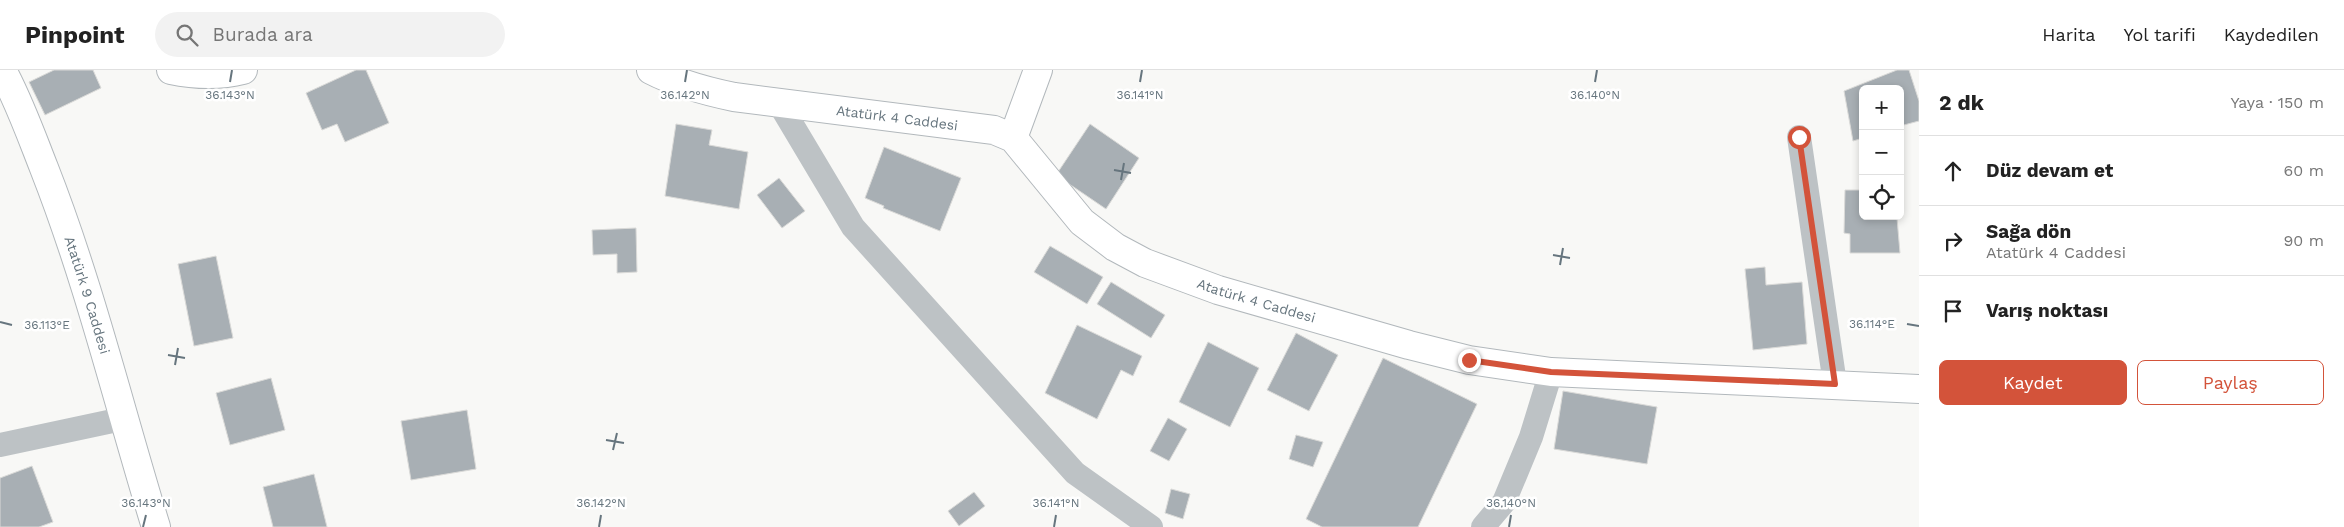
<!DOCTYPE html>
<html lang="tr">
<meta charset="utf-8">
<style>
body{margin:0;font-family:"Work Sans",sans-serif;background:#f2f2f2;color:#222}
.controls{position:absolute;right:15px;top:15px;display:grid;overflow:hidden;border-radius:8px;box-shadow:0 2px 8px #0003}
.controls button{width:45px;height:45px;display:grid;place-items:center;padding:0;border:0;border-bottom:1px solid #e0e0e0;background:#fff;color:#222;font:25px sans-serif}
.stop{position:absolute;width:15px;height:15px;margin:-11px;border:4px solid #d3533a;border-radius:50%;background:#fff}
.stop.end{background:#d3533a;border-color:#fff;box-shadow:0 1px 5px #0008}
.list{margin:0;padding:0;list-style:none}
h2{display:flex;justify-content:space-between;align-items:center;height:65px;margin:0;padding:0 20px;font-size:21px}
h2 small{font-size:16px;font-weight:400;color:#767676}
.list li{display:grid;grid-template-columns:32px 1fr auto;gap:15px;align-items:center;box-sizing:border-box;height:70px;padding:0 20px;border-top:1px solid #e0e0e0}
.list b{display:block;font-size:19px;white-space:nowrap}
.list p{margin:0;font-size:16px;white-space:nowrap;color:#767676}
.list em{font-size:16px;font-style:normal;color:#767676}
.actions{display:flex;gap:10px;padding:15px 20px}
.actions a{flex:1;padding:11px 0;border:1px solid #d3533a;border-radius:8px;text-align:center;font-size:18px;color:#d3533a}
.actions .main{background:#d3533a;color:#fff}
.icon{flex:none;width:28px;height:28px;fill:none;stroke:currentColor;stroke-width:2;stroke-linecap:round;stroke-linejoin:round}
.map{position:relative;flex:none;width:1919px;height:457px;overflow:hidden}
header{display:flex;align-items:center;gap:30px;box-sizing:border-box;height:70px;padding:0 25px;background:#fff;border-bottom:1px solid #e0e0e0}
header strong{font-size:24px}
nav{display:flex;gap:28px;margin-inline-start:auto;font-size:18px}
.search{width:350px;height:45px;background:#f2f2f2;display:flex;align-items:center;gap:12px;box-sizing:border-box;padding:0 18px;border-radius:28px;color:#767676;font-size:19px}
main{display:flex}
aside{flex:1;background:#fff}
.map>svg:first-child{display:block}
.building{fill:#a8afb4;stroke:#dadad8}
.lines{fill:none;stroke-linecap:round;stroke-linejoin:round}
.secondary-casing{stroke:#b2b8bc;stroke-width:30}
.street{stroke:#bdc2c5;stroke-width:24}
.secondary{stroke:#fff;stroke-width:28}
.route{stroke:#d3533a;stroke-width:6}
.ticks{fill:none;stroke:#66757e;stroke-width:2}
.labels{text-anchor:middle;dominant-baseline:central;stroke-width:5;stroke-linejoin:round;paint-order:stroke}
.street-label{font-size:14px;fill:#66757e;stroke:#fff}
.ticks-label{font-size:12px;text-anchor:middle;fill:#66757e;stroke:#fff;stroke-width:5;stroke-linejoin:round;paint-order:stroke}
</style>
<header>
<strong>Pinpoint</strong>
<div class="search"><svg class="icon" aria-label="search" viewBox="0 0 24 24"><circle cx="10" cy="10" r="6"/><path d="M15 15l6 6"/></svg>Burada ara</div>
<nav><a>Harita</a><a>Yol tarifi</a><a>Kaydedilen</a></nav>
</header>
<main>
<div class="map">
<svg width="1919" height="457" viewBox="0 0 1919 457">
<rect width="100%" height="100%" fill="#f8f8f6"/>
<g class="building">
<path d="M54,0H93L101,18L45,45L29,12Z"/>
<path d="M356,0H366L389,53L345,72L337,54L322,60L306,23Z"/>
<path d="M1897,0H1909L1919,31V51L1900,56V19H1863V68L1853,71L1844,21Z"/>
<path d="M676,54L712,60L709,75L748,82L739,139L665,126Z"/>
<path d="M1090,54L1139,88L1106,139L1056,105Z"/>
<path d="M884,77L961,108L940,161L883,138L884,136L865,128Z"/>
<path d="M779,108L805,141L782,158L757,125Z"/>
<path d="M1845,120H1863V146L1897,148L1900,183H1850V164L1844,163Z"/>
<path d="M636,158L637,202L617,203V184L593,185L592,160Z"/>
<path d="M1050,176L1103,207L1087,234L1034,202Z"/>
<path d="M216,186L233,268L194,276L178,194Z"/>
<path d="M1765,197L1766,215L1802,212L1807,274L1753,280L1745,199Z"/>
<path d="M1111,212L1165,245L1151,268L1097,234Z"/>
<path d="M1077,255L1142,286L1133,306L1121,300L1097,349L1045,323Z"/>
<path d="M1296,263L1338,285L1309,341L1267,320Z"/>
<path d="M1208,272L1259,298L1230,357L1179,332Z"/>
<path d="M1383,288L1477,334L1418,457H1322L1306,449Z"/>
<path d="M271,308L285,360L230,375L216,323Z"/>
<path d="M1563,321L1657,337L1647,394L1554,379Z"/>
<path d="M467,340L476,399L411,410L401,351Z"/>
<path d="M1168,348L1187,359L1169,391L1150,381Z"/>
<path d="M1296,365L1323,372L1313,397L1289,389Z"/>
<path d="M32,396L53,452L39,457H0V408Z"/>
<path d="M314,404L327,457H273L263,417Z"/>
<path d="M1171,419L1190,424L1183,449L1165,443Z"/>
<path d="M974,422L985,436L959,456L948,441Z"/>
</g>
<g class="lines">
<defs>
<g id="secondary">
<path id="s1" d="M2,0C19,31 31,65 44,98C90,215 119,337 156,457"/>
<path d="M171,0C195,5 219,6 243,0"/>
<path id="s2" d="M651,0C678,14 705,21 734,27L994,60L1013,68L1082,152L1115,177L1145,193L1218,220L1409,275L1469,290L1551,302L1919,319"/>
<path d="M1013,68L1038,0"/>
</g>
</defs>
<use href="#secondary" class="secondary-casing"/>
<g class="street">
<path d="M779,33L853,157L1075,403L1151,457"/>
<path d="M1799,67L1835,314"/>
<path d="M0,375L122,349"/>
<path d="M1483,457L1504,432L1531,367L1551,302"/>
</g>
<use href="#secondary" class="secondary"/>
</g>
<g class="lines">
<path class="route" d="M1469,290L1551,302L1835,314L1799,67"/>
</g>
<path class="ticks" d="M230,12L232,0M685,12L687,0M1140,12L1142,0M1595,12L1597,0M1114,100L1131,103M1121,110L1124,93M1553,185L1570,188M1560,195L1563,178M0,252L12,255M1907,254L1919,256M168,285L185,288M175,295L178,278M606,370L624,373M613,380L617,363M143,457L146,445M599,457L601,445M1054,457L1056,445M1509,457L1511,445"/>
<g class="labels">
<g class="street-label">
<text stroke="none"><textPath href="#s2" startOffset="252">Atatürk 4 Caddesi</textPath></text>
<text stroke="none"><textPath href="#s1" startOffset="241">Atatürk 9 Caddesi</textPath></text>
<text stroke="none"><textPath href="#s2" startOffset="672">Atatürk 4 Caddesi</textPath></text>
</g>
</g>
<g class="ticks-label">
<text x="230" y="29">36.143°N</text>
<text x="685" y="29">36.142°N</text>
<text x="1140" y="29">36.141°N</text>
<text x="1595" y="29">36.140°N</text>
<text x="1872" y="258">36.114°E</text>
<text x="47" y="259">36.113°E</text>
<text x="146" y="437">36.143°N</text>
<text x="601" y="437">36.142°N</text>
<text x="1056" y="437">36.141°N</text>
<text x="1511" y="437">36.140°N</text>
</g>
</svg>
<div class="controls">
<button>+</button>
<button>−</button>
<button><svg class="icon" aria-label="locate" viewBox="0 0 24 24"><circle cx="12" cy="12" r="6"/><path d="M12 2v4M12 18v4M2 12h4M18 12h4"/></svg></button>
</div>
<div class="stop" style="left:1799px;top:67px"></div>
<div class="stop end" style="left:1469px;top:290px"></div>
</div>
<aside>
<h2>2 dk<small>Yaya · 150 m</small></h2>
<ul class="list">
<li><svg class="icon" aria-label="ahead" viewBox="0 0 24 24"><path d="M12 20V5M6 11l6-6 6 6"/></svg><div><b>Düz devam et</b></div><em>60 m</em></li>
<li><svg class="icon" aria-label="right" viewBox="0 0 24 24"><path d="M7 20v-9h11M14 6l5 5-5 5"/></svg><div><b>Sağa dön</b><p>Atatürk 4 Caddesi</p></div><em>90 m</em></li>
<li><svg class="icon" aria-label="arrive" viewBox="0 0 24 24"><path d="M6 21V4h12l-3 4 3 4H6"/></svg><div><b>Varış noktası</b></div></li>
</ul>
<div class="actions"><a class="main">Kaydet</a><a>Paylaş</a></div>
</aside>
</main>
